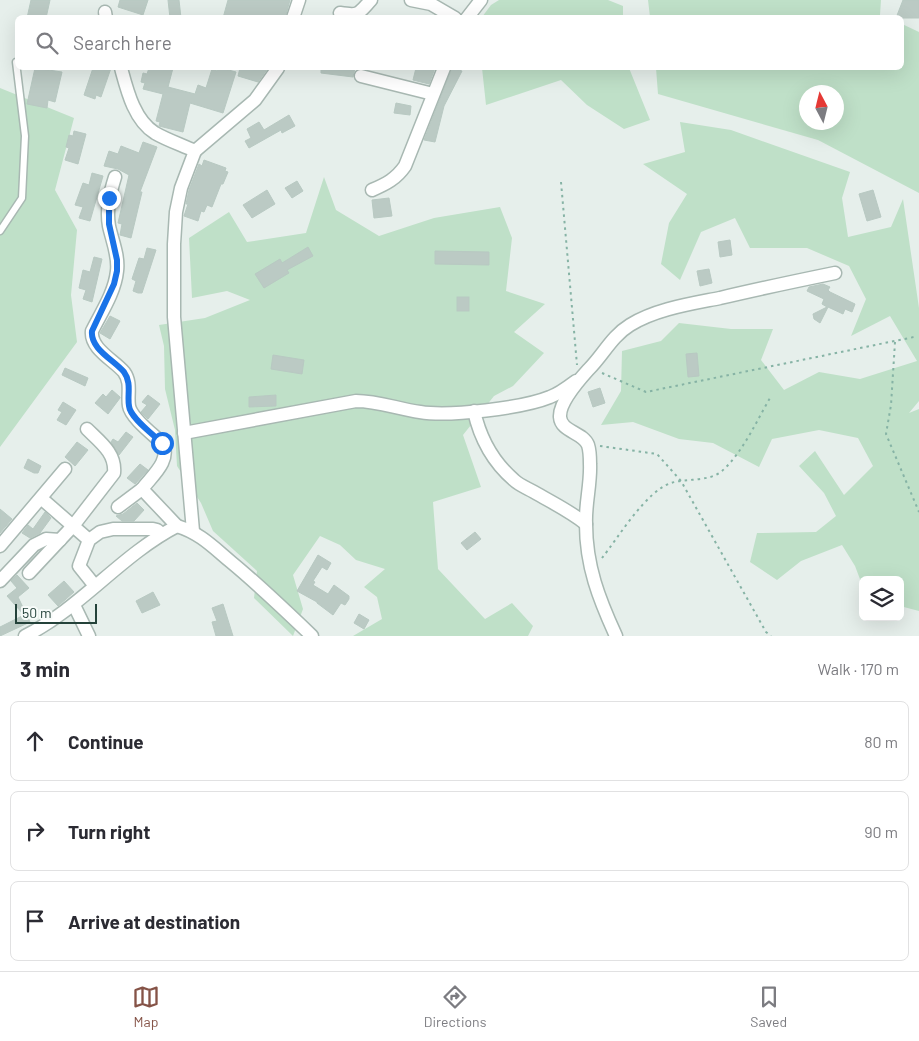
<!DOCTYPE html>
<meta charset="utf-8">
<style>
body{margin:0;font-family:Barlow,sans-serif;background:#f7f7f7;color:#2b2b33}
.controls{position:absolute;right:15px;bottom:15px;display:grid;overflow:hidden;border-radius:8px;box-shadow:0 5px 20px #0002}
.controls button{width:45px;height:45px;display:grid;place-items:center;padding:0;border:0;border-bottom:1px solid #e1e1e2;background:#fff;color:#2b2b33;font:25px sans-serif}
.compass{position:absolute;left:799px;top:85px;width:45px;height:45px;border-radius:50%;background:#fff;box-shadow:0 5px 20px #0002;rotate:353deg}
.scale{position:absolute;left:15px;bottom:12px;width:82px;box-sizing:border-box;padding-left:5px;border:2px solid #24423a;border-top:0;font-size:14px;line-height:18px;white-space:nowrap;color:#24423a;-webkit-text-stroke:4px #f7fbf9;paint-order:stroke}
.stop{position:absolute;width:15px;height:15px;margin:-11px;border:4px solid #1a73e8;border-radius:50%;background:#fff}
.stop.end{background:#1a73e8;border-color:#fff;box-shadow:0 1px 5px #0008}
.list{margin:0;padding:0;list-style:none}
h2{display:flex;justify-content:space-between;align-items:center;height:65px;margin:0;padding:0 20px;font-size:21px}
h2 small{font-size:16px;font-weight:400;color:#7c7c81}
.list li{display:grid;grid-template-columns:32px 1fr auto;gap:15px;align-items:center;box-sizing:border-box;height:80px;margin:0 10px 10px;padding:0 10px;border:1px solid #e1e1e2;border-radius:8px}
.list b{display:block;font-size:19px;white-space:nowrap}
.list em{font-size:16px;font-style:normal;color:#7c7c81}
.icon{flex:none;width:28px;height:28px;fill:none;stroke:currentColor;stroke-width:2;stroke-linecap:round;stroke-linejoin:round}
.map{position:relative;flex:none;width:919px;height:636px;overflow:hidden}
.search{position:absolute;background:#fff;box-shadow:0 5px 20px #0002;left:15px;right:15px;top:15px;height:55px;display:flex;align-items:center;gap:12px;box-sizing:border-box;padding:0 18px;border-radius:8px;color:#7c7c81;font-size:19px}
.sheet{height:335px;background:#fff}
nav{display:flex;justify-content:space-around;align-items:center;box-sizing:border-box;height:70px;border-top:1px solid #e1e1e2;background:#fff;font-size:14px;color:#7c7c81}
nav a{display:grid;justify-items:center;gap:2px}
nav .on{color:#855347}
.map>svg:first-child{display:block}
.green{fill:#bfe0c8;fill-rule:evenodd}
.building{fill:#bbcac4;stroke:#b8c9c2}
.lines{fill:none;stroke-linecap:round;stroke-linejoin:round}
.service-casing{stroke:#a8b8b2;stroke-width:9}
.minor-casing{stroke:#a8b8b2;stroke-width:15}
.path{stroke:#86b3a5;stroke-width:2;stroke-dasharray:2.5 4;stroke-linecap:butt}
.service{stroke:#fff;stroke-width:6}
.minor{stroke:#fff;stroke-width:12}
.route{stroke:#1a73e8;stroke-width:6}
</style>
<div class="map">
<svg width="919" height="636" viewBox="0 0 919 636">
<rect width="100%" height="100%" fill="#e6efeb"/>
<g class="green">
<path d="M499,0H608L623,6V17H482L491,5Z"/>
<path d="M648,0H881L880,15L886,17H650Z"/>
<path d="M902,24L919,32V193L818,140L658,94L656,68H902ZM806,92H836V122H806Z"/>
<path d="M482,68H629L650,120L624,129L587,105L561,80L486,105Z"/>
<path d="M0,88L74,118L55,190L77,230L71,295L77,342L0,447Z"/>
<path d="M680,122L731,130L850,172L842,198L848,237L891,227L903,199L919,308V401L909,413L919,409V611L900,606V580H863V587L855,566L842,545L801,561L777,580L750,562L757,533L816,532L836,516L824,493L799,466L815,451L844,495L873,466L858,438L819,430L772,439L759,467L713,443L679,439L633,422L601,425L621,391L622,351L661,341L679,323L731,329H773L761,360L784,390L819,372L860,379L917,361L890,316L851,336L866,299L849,266L807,248H750L735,218L701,232L680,280L661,264L669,223L687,194L643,164L685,152Z"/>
<path d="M324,177L336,210L379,236L434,218L500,207L512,238L506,291L545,304L514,332L544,353L513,386L494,396L463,435L481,487L433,502L438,569L485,619L512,603L533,626L528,636H353L382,619L377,597L364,587L385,569L356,560L340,545L320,536L293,575L303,609L293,636L254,598L257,571L213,531L201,503L177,466L175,430L165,389L164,346L159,325L205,318L250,300L227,291L192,298L189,238L229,212L247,242L306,233Z"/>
</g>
<g class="building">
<path d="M31,0H50L46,18H27Z"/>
<path d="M120,0H148L143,15L118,7Z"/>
<path d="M168,0H179L181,18H170Z"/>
<path d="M228,0H290L285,18H223Z"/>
<path d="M903,0H919V18H896Z"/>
<path d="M35,68L62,72L55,102L48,100L47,108L27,104Z"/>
<path d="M93,68H111L101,97L96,95L95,99L84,95Z"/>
<path d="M149,68H173L168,87L195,94L198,85L206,88L212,69L217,71L218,68H221L236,72L223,113L190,103L183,132L159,126L160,122L156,121L163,94L143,89L145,83L141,82L143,73L147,74Z"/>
<path d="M240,68H268L258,82L238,76Z"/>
<path d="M321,68H355L353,77L321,73Z"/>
<path d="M416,68H435L429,84L413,80Z"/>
<path d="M452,68L462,71L444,106L435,142L424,140Z"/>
<path d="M396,103L411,106L410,115L394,113Z"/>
<path d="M289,115L295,126L282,133L281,130L249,148L245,141L251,138L247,129L259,122L264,130Z"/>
<path d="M74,131L86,134L78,164L65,160L69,148L66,147L69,135L73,136Z"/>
<path d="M143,142L157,147L140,192H142L131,238L120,235L122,224L118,223L129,175L118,169L104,166L109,151L118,154L121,146L139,153Z"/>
<path d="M204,160L226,168L225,171L228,172L223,184H221L212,207L207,205L204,212L201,211L198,221L184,216L188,204H186L189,190L199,164L202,166Z"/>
<path d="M92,173L103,176L90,221L79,218L83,207L75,205L83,183L89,185Z"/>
<path d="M297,181L303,191L292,198L285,188Z"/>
<path d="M267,190L275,204L252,218L243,205Z"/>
<path d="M873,190L881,217L867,221L859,194Z"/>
<path d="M389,198L392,216L374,218L372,200Z"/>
<path d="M730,240L732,255L720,257L718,242Z"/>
<path d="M308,247L313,256L287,270L289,273L264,288L255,274L280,259L282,263Z"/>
<path d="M147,248L156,250L142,293H138L133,291L136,281L132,279L139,258L144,259Z"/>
<path d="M435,251L489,252V265L435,264Z"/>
<path d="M94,257L102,259L92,302L83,299L86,290L79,288L83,270L90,272Z"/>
<path d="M709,269L712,283L700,286L697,271Z"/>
<path d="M823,284L830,287L828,290L830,292L855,304L852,312L845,309L843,314L828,307L820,323L814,319L813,314L827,307L822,304L824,299L807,291L809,287Z"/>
<rect x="457" y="297" width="12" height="14"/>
<path d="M110,316L120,321L110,339L100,333Z"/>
<path d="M697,353L699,376L688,377L686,354Z"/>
<path d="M273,355L304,360L302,374L271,369Z"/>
<path d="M65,368L88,378L85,386L62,375Z"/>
<path d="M600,388L605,403L593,407L588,392Z"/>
<path d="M112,390L120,397V398L108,414L95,403L103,394L106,397Z"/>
<path d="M148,395L160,404L148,419L141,412L147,405L142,402Z"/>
<path d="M276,395V406L249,407V397Z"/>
<path d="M63,402L76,410L66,425L57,420L62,412L58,410Z"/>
<path d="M126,432L133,437L119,455L111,442L113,439L118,442Z"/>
<path d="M77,442L88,450L75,466L65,457Z"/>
<path d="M28,459L41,466L38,473H34L24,468Z"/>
<path d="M140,464L148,470L135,484L127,478Z"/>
<path d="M137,503L144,510L134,521H122L116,516L123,514Z"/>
<path d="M0,509L12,519L0,533Z"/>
<path d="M45,512L51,518L40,533L30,538L22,533L28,525L33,529Z"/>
<path d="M475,532L481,539L467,550L461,543Z"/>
<path d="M318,555L331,563L327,570L322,567L313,581L315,582L313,585L328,594L334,585L349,596V599L345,605L341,603L333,615L317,603V602L297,591Z"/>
<path d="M17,575L29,588L18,597L30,622L0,636V627L24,615L7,596L17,588L11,581Z"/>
<path d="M64,581L74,592L58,606L48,595Z"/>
<path d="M153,592L160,605L142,613L136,601Z"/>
<path d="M223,604L233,636H216L212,622L217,621L212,608Z"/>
<path d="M359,614L369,620L364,629L354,623Z"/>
</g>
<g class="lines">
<defs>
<path id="service" d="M0,231L22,198L25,136L16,62"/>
<g id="minor">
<path d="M411,0L431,4L455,18"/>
<path d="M105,12L106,18"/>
<path d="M340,13C360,16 358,14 371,0"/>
<path d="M293,18L299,0"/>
<path d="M467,18L481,0"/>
<path d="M121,68C127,90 134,120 155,133C167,140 182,145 195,151L181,188L176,212L174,244V317L193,531"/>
<path d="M361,76L433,94"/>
<path d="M195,151L255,100L278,68"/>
<path d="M115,177C110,193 106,209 109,226C112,240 119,256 117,271C115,292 101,313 92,331C90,349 114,360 124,372C132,383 127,395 129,406C131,418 154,435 162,443C172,460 152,476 142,489L177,526"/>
<path d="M372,190C386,184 396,179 405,166L444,68"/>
<path d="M474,411C480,438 493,462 514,480C519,485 527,488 534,492C551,502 570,511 586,524"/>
<path d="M87,429C100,442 116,453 114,473L73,526L89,540"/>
<path d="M184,433L356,401C378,401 398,409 420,412C449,417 523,408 550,397C559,394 568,387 576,381"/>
<path d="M118,507L142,489"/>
<path d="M0,546L65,469"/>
<path d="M29,573L73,526L42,499"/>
<path d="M0,581L34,545L46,539L60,540"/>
<path d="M95,586L79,566L89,540L100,532L113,529H153L157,530L162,534"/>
<path d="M74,605L89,636"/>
<path d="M25,636C81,608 121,555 177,526C200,533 213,547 231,562C260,586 286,611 312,636"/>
<path d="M616,636C599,599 586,566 586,524C585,504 591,484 590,464C590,458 590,451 588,445C583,432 561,432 560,417C559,402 580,379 589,369C603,355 612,336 630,325C656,309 690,304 720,298C758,289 796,281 835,273"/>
</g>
</defs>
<use href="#service" class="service-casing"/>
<use href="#minor" class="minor-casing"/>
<g class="path">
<path d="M561,182L577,365"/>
<path d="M895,342L891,405L886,434L919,512"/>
<path d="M602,373L646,392L914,337"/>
<path d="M600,446L657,454L681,481L766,632L771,636"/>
<path d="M602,558C618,538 646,491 671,483C687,478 709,482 722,471C743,452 756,422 770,398"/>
</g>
<use href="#service" class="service"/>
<use href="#minor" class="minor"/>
</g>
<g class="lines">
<path class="route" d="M109,198V224L117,260V271L114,284L92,331C90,349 114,360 124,372C132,383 127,395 129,406C130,418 154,435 162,443"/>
</g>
</svg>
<div class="controls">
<button><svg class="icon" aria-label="layers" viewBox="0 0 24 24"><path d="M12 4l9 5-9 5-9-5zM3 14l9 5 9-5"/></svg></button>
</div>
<svg class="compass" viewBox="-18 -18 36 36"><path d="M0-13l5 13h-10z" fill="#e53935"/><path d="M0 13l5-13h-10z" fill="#7c7c81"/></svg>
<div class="scale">50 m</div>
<div class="stop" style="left:162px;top:443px"></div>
<div class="stop end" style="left:109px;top:198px"></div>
<div class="search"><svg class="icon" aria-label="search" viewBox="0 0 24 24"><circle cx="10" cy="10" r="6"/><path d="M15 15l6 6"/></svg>Search here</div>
</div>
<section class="sheet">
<h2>3 min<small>Walk · 170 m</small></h2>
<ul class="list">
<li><svg class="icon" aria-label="ahead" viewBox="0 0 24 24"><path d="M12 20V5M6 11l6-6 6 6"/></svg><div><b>Continue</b></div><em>80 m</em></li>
<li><svg class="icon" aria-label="right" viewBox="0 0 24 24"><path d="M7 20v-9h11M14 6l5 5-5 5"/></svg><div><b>Turn right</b></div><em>90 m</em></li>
<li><svg class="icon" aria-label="arrive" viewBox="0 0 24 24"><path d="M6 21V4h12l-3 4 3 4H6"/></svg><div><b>Arrive at destination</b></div></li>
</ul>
</section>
<nav>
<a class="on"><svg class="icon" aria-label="map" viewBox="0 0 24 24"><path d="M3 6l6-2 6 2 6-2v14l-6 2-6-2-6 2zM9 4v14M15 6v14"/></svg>Map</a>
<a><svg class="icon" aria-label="directions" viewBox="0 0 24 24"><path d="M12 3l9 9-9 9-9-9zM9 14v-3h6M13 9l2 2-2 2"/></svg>Directions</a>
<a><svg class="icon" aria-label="saved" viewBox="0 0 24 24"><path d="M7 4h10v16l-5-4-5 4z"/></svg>Saved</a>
</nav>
